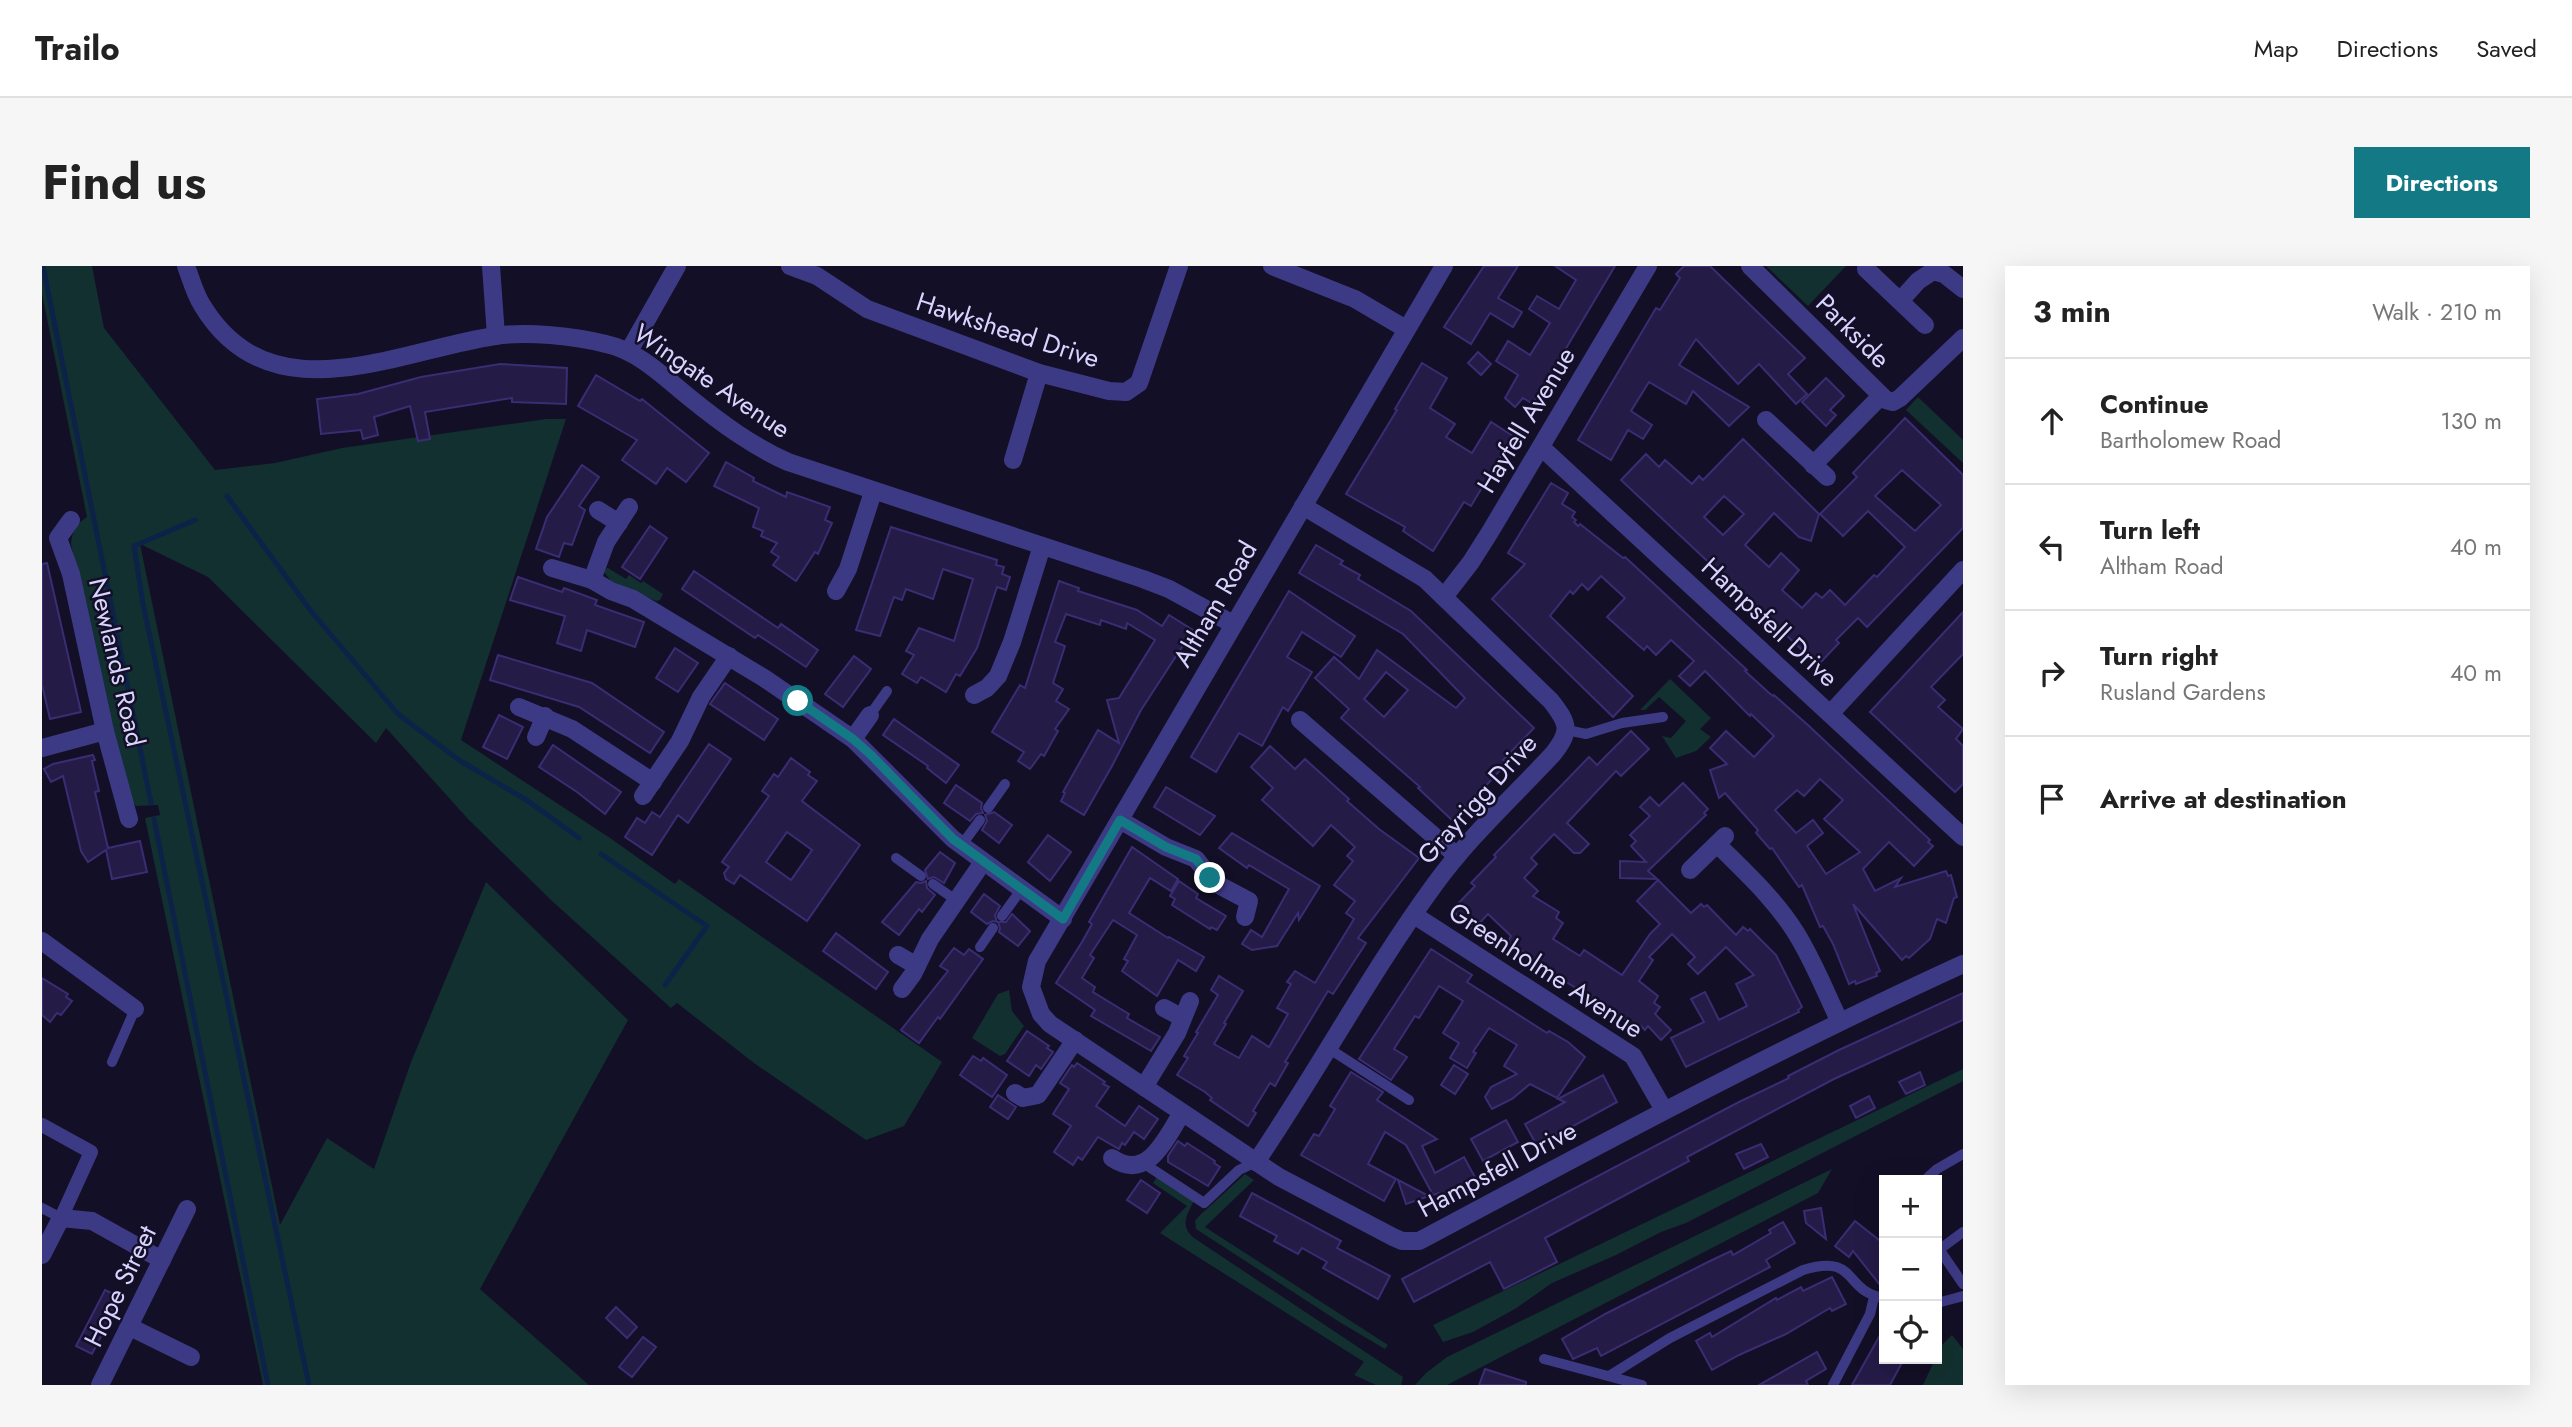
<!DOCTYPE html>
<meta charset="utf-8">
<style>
body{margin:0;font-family:Jost,sans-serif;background:#f6f6f6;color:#222}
.controls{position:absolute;right:21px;bottom:21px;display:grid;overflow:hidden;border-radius:0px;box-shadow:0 7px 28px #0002}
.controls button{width:63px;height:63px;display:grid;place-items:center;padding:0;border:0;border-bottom:2px solid #e0e0e0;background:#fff;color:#222;font:35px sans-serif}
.stop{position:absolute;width:21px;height:21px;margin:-16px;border:5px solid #137a85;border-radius:50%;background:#fff}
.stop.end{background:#137a85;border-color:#fff;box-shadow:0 2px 7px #0008}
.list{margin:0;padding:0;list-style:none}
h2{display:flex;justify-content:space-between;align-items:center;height:91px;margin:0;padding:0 28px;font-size:30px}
h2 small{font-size:23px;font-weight:400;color:#767676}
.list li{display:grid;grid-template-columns:46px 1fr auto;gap:21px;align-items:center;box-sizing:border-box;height:126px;padding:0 28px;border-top:2px solid #e0e0e0}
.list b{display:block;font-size:26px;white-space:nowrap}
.list p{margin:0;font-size:23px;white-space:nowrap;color:#767676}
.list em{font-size:23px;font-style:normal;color:#767676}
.icon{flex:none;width:38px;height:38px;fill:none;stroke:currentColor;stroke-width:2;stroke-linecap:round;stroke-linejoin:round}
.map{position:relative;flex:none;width:1921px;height:1119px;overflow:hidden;border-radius:0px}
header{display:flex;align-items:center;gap:42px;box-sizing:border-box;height:98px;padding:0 35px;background:#fff;border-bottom:2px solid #e0e0e0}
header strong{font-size:33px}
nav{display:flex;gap:38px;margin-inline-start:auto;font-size:24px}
.intro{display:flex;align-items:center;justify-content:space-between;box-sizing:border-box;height:168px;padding:0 42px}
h1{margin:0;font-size:49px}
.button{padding:18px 32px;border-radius:0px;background:#137a85;color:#fff;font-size:24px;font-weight:700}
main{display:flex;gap:42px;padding:0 42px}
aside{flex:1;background:#fff;border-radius:0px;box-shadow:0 7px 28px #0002}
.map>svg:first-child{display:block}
.green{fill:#12302f}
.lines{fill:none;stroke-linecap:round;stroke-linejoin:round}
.stream{stroke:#0c2248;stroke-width:5}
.building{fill:#241b47;stroke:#3b2d73;stroke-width:2;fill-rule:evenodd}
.service{stroke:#3d3a85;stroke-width:10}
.pedestrian{stroke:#3d3a85;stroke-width:14}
.minor{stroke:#3d3a85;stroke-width:18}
.route{stroke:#137a85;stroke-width:9}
.labels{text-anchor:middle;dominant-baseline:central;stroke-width:5;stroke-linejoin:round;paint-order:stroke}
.street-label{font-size:26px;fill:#d9d4ff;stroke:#130f26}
</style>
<header>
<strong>Trailo</strong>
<nav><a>Map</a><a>Directions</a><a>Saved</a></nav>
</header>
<div class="intro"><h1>Find us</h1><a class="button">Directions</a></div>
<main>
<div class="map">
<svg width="1921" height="1119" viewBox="0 0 1921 1119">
<rect width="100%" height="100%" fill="#130f26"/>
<g class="green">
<path d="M0,0H50L62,62L173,204L233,197L300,182L504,153H524L419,474L568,572L633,618L637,613L900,796L862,860L824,874L712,797L635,737L629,742L510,635L426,553L344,462L334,477L166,311L98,278L238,959L285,872L332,903L369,796L444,616L586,754L438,1023L547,1119H221L103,552L118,549L116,539L94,540L89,534L67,451L29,278C30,265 34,258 45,251L0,28Z"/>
<path d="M1724,0H1804L1766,40Z"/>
<path d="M1876,131L1921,174V197L1864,144Z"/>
<path d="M566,302L584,313L587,309L599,317L601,315L621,328L618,334L614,335L569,315L562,306V303Z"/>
<path d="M1628,413L1669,452L1658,463L1669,471L1654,485L1634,492L1620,470L1629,472L1644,455L1617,431L1603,444H1598Z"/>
<path d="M967,724L970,745L982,760L963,788L958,790L930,772L956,728Z"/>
<path d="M1921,803V815L1644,957L1619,966L1574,989L1510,1017L1473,1043L1431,1066L1401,1076L1391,1059Z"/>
<path d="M1790,903L1776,927L1405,1119H1373L1384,1107L1405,1091Z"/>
<path d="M1203,908L1212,914L1163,961L1346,1079L1343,1083L1299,1057L1154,963L1153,955L1156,951Z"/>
<path d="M1115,911L1152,935C1144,950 1138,960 1152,972L1361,1111L1359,1119H1334L1312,1109L1322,1096L1118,967L1145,940L1111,917Z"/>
<path d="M1910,1069L1921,1083V1119H1881L1899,1080Z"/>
</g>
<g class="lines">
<g class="stream">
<path d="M1,0L109,537"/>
<path d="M185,230L269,345L356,448L417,494L486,535L537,572"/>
<path d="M153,254L92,280L101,338L267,1119"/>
<path d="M112,553L226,1119"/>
<path d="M559,588L665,660L623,719"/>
</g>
</g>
<g class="building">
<path d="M1442,0H1476L1456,32L1480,46L1471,61L1448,47L1429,78L1402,61Z"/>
<path d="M1513,0H1573L1491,138L1481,132L1473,141L1463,132L1476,109L1454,95L1466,75L1488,89L1508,57L1487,43L1495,30L1517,43L1534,14Z"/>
<path d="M1642,0H1668L1763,92L1746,108L1765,128L1754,138L1717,98L1696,118L1654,73L1637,99L1707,141L1687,160L1651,125L1644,138L1607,116L1589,145L1610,159L1601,173L1586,164L1569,194L1536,174L1614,42L1618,44L1638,12L1634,8Z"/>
<path d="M1436,86L1449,98L1439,109L1426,97Z"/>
<path d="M1380,97L1405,112L1388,142L1413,158L1404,171L1430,187L1449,156L1471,170L1429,240L1422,236L1391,285L1361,265L1363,261L1304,228L1355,144L1353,143Z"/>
<path d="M458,98L525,102L524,138L470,136V132L383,146L388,173L376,175L368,140L332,151L336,169L321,173L319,164L279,168L275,133L316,128L379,111Z"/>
<path d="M554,109L598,135L600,133L667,187L644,216L625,202L614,218L580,194L595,174L536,140Z"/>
<path d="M1784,112L1802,130L1788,144L1794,149L1784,160L1760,136Z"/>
<path d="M1863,152L1921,209V262L1825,361L1816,352L1794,374L1797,377L1776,399L1579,214L1604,188L1617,201L1623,194L1650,218L1657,210L1661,214L1701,173L1777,248L1769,275L1757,271L1732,247L1703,279L1727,301L1739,287L1757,304L1740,324L1760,342L1774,327L1780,332L1788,324L1803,339L1832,309L1835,311L1863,281L1826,245L1801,270L1778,248L1815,211L1811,207ZM1860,204L1899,239L1873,265L1833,230ZM1682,230L1702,248L1681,269L1662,251Z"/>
<path d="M684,196L712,212L711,215L744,231L745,226L788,241L783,254L790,257L776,288L773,286L754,315L731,299L737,291L729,286L735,277L719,270L721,265L711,261L717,242L672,220Z"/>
<path d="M540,199L557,211L537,240L543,244L530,279L522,277L517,291L494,283L505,251Z"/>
<path d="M1509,217L1526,227L1520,238L1533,246L1530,251L1534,254L1532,256L1536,260L1538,258L1581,292L1583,291L1705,404L1703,405L1726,426L1731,430L1732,429L1767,460L1888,574L1886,576L1891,580L1872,600L1847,576L1821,603L1833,625L1859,612L1853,621L1904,605L1906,610L1909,609L1915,631L1912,632L1904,657L1895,653L1888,673L1867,692L1864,690L1860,694L1811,638L1838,705L1834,707L1835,710L1814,718L1813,715L1807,718L1791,678L1781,660L1778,661L1760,619L1757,621L1730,582L1728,583L1714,567L1716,564L1683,527L1677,532L1668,504L1685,498L1668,482L1684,465L1712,491L1732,470L1709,448L1708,450L1663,405L1648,420L1637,410L1652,395L1629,374L1614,389L1605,380L1602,384L1565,351L1583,332L1559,310L1546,324L1540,318L1531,328L1528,325L1508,350L1591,430L1571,451L1450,333L1483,298L1466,287ZM1778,513L1801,534L1782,553L1818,586L1784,608L1765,580L1781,567L1771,554L1754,567L1733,544L1755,524L1762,530Z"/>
<path d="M608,260L625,272L598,313L580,301Z"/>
<path d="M849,261L955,294L954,299L962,301L960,308L968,311L964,324L955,321L935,382L918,410L914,408L904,426L879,411L875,417L860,408L872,389L864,385L877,362L912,375L931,313L901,303L891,333L864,323L860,334L852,331L838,370L814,364Z"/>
<path d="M1274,279L1301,295L1298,298L1318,309L1316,313L1369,345L1492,462L1461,494L1465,497L1411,555L1376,522L1378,521L1299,452L1307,443L1273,412L1292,391L1317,413L1335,384L1414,442L1423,432L1361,368L1257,307ZM1344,406L1366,424L1342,451L1322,433Z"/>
<path d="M5,297L39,446L8,453L0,419V298Z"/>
<path d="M652,305L736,362L739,358L776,384L764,401L716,369L713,372L640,323Z"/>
<path d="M476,311L520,326L522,322L555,334L553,339L602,356L593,381L545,364L539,385L515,377L523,350L468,334Z"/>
<path d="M1017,315L1037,322L1036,325L1095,344L1120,360L1127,349L1151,364L1099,444L1070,500L1042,549L1019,535L1023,527L1021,526L1056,464L1077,477L1065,434L1077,432L1113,374L1085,357L1084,363L1059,354L1058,359L1024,348L1013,376L1023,380L1011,417L1021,423L1014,435L1027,443L1013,463L1016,465L1002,490L999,488L988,503L976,495L982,486L950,466L978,419L983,422Z"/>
<path d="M1247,325L1313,370L1299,391L1260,366L1245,391L1270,406L1246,445L1241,441L1220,480L1197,467L1174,506L1149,491Z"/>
<path d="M1921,346V388L1889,421L1903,434L1896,441L1921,463L1914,473L1921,480V518L1913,526L1828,446Z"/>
<path d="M633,382L656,397L636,426L614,412Z"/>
<path d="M456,389L550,417L622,466L608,487L537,441L448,414Z"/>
<path d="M812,390L829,403L801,441L783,428Z"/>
<path d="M683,417L736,453L722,474L668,438Z"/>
<path d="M457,449L481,461L465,493L441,481Z"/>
<path d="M852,453L917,499L904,517L885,502L886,500L841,469Z"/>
<path d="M1589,465L1607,483L1579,510L1574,505L1525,557L1547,578L1538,587H1532L1512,568L1489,592L1495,598L1482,612L1496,625L1491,630L1517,646L1514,652L1521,657L1511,673L1538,690L1542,684L1580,709L1608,668L1618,658L1595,635L1616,614L1649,647L1659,638L1662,641L1665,639L1694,669L1701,661L1706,665L1708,663L1734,689L1760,741L1756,744L1757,746L1644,801L1629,772L1662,756L1649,733L1663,726L1677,754L1705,740L1694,718L1712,709L1684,681L1656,708L1646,698L1653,691L1630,668L1607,691L1611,694L1597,715L1616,730L1612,737L1618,741L1613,748L1629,764L1619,774L1606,760L1603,764L1599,760L1597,762L1499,700L1500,698L1466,676L1469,670L1446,648L1431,664L1410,644L1433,620L1429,617L1454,591L1452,589L1547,491L1555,499Z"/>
<path d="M667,478L689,493L646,557L636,549L610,589L583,571L595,552L603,557L610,546L618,551Z"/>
<path d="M511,479L579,526L563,548L535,526L497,501Z"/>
<path d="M1228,480L1253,503L1263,493L1307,533L1305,535L1337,563L1377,592L1316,672L1324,677L1291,728L1286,725L1243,796L1246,797L1233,820L1228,817L1211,845L1214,847L1206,860L1168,834L1170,832L1163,826L1135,809L1146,792L1142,790L1156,767L1154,766L1176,729L1169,724L1177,710L1201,725L1182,757L1184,758L1172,778L1197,792L1210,770L1227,781L1246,748L1235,742L1249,718L1245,716L1253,705L1273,717L1312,653L1304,647L1313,635L1292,619L1311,595L1305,590L1313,581L1289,559L1271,580L1220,534L1231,522L1209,501Z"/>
<path d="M51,489L53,494L50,495L57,525L53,526L66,582L98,575L105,606L70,613L64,584L46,596L39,585L21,510L9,516L2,503L11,498Z"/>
<path d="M749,492L768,506L766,509L775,515L760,535L818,579L765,655L698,609L692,618L684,613L682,607L687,601L680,596L727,530L720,525L732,508L736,511ZM745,566L770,584L749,614L724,596Z"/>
<path d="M1641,517L1666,543L1662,547L1664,549L1606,605L1615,613L1578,612V595L1604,596L1589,580L1594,575L1588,569L1608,550L1598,541L1608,531L1617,540Z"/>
<path d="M914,519L940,537L939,542L941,547L934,548L928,555L902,537Z"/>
<path d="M1124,521L1173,550L1158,569L1112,541Z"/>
<path d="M952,546L970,559L957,577L940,564L945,555L943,549Z"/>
<path d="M1190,567L1278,620L1257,654L1256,647L1235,680L1210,684L1200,678L1209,664L1220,671L1247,623L1207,599L1205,602L1177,582Z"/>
<path d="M1006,569L1029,586L1008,615L986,596Z"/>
<path d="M1090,581L1136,613L1129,625L1108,612L1087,647L1126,672L1127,671L1162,691L1154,705L1136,694L1115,730L1080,705L1086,695L1082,693L1095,669L1071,654L1048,689L1052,692L1040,712L1053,721L1051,726L1087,748L1085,752L1118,771L1109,785L1049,750L1053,744L1014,717L1040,676L1050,658L1047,656Z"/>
<path d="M898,586L913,597L902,617L892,611L886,613L883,604Z"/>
<path d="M884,615L885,622L893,629L880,646L877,643L857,669L840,656L874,616L879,617Z"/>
<path d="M1137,615L1156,628L1154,632L1184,650L1175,664L1169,661L1168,663L1130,639L1133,633L1128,630Z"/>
<path d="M942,628L958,640L953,649L955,656H964L970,648L988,665L976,680L957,666L958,662L956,656L951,655L945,658L929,646Z"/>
<path d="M794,667L846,706L834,723L781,685Z"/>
<path d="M912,682L922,689L927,683L941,693L898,753L896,751L877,777L859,764L906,705L898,700Z"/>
<path d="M1389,683L1430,709L1425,716L1505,767L1507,765L1526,776L1543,791L1515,832L1488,818L1470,833L1450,843L1443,831L1449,821L1475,808L1462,800L1475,779L1447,762L1431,786L1434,787L1425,802L1408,792L1417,777L1401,767L1421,735L1397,720L1377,752L1373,750L1352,783L1365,791L1349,814L1317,793Z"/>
<path d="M0,712L26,728L24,731L30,735L19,749L15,747L8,756L0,749Z"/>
<path d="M1921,727V754L1792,813L1675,875L1645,891L1647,895L1503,972L1515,996L1462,1023L1448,996L1372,1036L1360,1013L1697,836L1747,812L1746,810L1797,784Z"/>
<path d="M985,765L1007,780L1005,782L1011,786L999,803L994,799L987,810L965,795Z"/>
<path d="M931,790L939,795L941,792L965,809L950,831L918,809Z"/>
<path d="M1035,797L1063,816L1061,818L1067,821L1054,840L1083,860L1097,840L1116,853L1102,873L1092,866L1083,879L1080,877L1077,883L1056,871L1040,894L1036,891L1031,899L1012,886L1029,860L1011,848L1027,823L1018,817L1030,799L1032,801Z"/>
<path d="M1412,799L1426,808L1413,828L1399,819Z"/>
<path d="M1309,806L1341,826L1335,834L1395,873L1380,880L1393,907L1422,891L1434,913L1399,931L1397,927L1391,929L1364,879L1343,866L1326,898L1354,913L1342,935L1259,889L1272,868L1277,870L1293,843L1288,840Z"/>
<path d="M1878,806L1883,819L1864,828L1857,816Z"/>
<path d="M1561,809L1575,836L1495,880L1483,858L1523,836L1516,833Z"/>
<path d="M956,829L974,841L966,853L948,841Z"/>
<path d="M1827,830L1833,842L1814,852L1808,840Z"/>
<path d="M1464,854L1476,876L1441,895L1429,873Z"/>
<path d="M1136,875L1143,880L1145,877L1173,895L1172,897L1178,901L1166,920L1126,896V890Z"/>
<path d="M1719,878L1726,891L1702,903L1694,888Z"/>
<path d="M1099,914L1118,927L1105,947L1085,934Z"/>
<path d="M1356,914L1387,930L1364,938Z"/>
<path d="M1210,927L1299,975L1295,982L1348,1010L1336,1033L1281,1002L1285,996L1260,982L1256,988L1232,975L1235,970L1198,950Z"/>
<path d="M1779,942L1784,973L1764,957L1762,945Z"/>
<path d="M1813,955L1842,978V1024L1811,985L1807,991L1793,980Z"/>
<path d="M1741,956L1753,977L1724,994L1728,1001L1559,1090L1555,1082L1531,1093L1520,1073L1565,1047L1668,995L1689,985L1691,989L1729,967L1727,964Z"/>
<path d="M1790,1011L1804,1038L1790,1045L1788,1042L1744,1068L1697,1089L1670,1104L1654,1075L1668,1067L1670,1071L1734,1032L1735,1034L1759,1021L1761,1025Z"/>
<path d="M63,1024L79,1032L50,1088L34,1080Z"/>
<path d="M574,1041L595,1061L585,1072L564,1052Z"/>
<path d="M1842,1062V1093H1862L1848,1119H1810Z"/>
<path d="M601,1071L614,1081L590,1111L577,1101Z"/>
<path d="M1775,1086L1784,1103L1764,1115L1766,1119H1717Z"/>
<path d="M1443,1103L1484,1116V1119H1437Z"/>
</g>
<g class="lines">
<g class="service">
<path d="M828,449L845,425"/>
<path d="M1525,464L1544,468L1580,457L1621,451"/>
<path d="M946,542L963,518"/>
<path d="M919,580L938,554"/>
<path d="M854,592L879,610"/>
<path d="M891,618L915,635"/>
<path d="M960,650L979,624"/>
<path d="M938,681L951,662"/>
<path d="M1286,782L1367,834"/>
<path d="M70,796L93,743"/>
<path d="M1101,897L1162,937L1197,904L1214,896"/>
<path d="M1883,914L1895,903L1921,888"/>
<path d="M0,942L19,952"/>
<path d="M1895,980L1921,1018"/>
<path d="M1898,983L1921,966"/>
<path d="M1895,1037L1921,1030"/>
<path d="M1502,1093L1600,1119"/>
<path d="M1567,1110L1628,1072L1761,1004C1817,987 1800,1025 1842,1032"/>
<path d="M1791,1119L1828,1048L1832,1031"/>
</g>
<path class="pedestrian" d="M0,859L49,886L19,952"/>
<g class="minor">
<path d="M144,0C149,13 153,28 160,39C228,152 354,85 453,70C484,65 533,70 564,78C597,85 623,112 648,132C679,157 710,180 746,196L1101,313L1127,323L1191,358"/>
<path d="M449,0L454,70"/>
<path d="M748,0L775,10L825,43L997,107L1067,125L1084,126L1097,117L1137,0"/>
<path d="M1230,0L1313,33L1364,63"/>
<path d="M1402,0L995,695L989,721L999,748L1008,758L1237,911L1351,971L1360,975H1377C1557,879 1735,783 1921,698"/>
<path d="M1708,0L1844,134L1851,136L1858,132L1921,72"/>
<path d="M1824,3L1883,59"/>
<path d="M1858,35L1876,15L1891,5L1902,8L1921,23"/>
<path d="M587,85L635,0"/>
<path d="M1724,154L1785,211"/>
<path d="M1499,181L1921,571"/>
<path d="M971,194L997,107"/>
<path d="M1771,199L1839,130"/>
<path d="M556,244L577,257"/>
<path d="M29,254L16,272L29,308L63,465L87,553"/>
<path d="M510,302L550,314L569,325L591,333L722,412L811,473L911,573L1021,653"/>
<path d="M550,314L564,276L587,241"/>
<path d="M794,325L806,303L831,226"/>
<path d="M1402,331L1429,296L1448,266L1606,0"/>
<path d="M932,429L945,422L956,410L970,376L1000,280"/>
<path d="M477,441L530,463L611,516"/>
<path d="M1788,448L1921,304"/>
<path d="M1258,454L1415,590"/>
<path d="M494,471L503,450"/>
<path d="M811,473L828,449"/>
<path d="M0,482L63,465"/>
<path d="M601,530L638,475L659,431L687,390"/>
<path d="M1078,554L1124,581L1154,593L1173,617L1207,635L1203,651"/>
<path d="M1675,578C1703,606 1733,633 1754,667C1771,694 1783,725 1797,754"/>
<path d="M1648,604L1683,570"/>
<path d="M1372,649L1591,790L1622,844"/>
<path d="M0,675L93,743"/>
<path d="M856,689L875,700"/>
<path d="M860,723L871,708L888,673L941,596"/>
<path d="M1122,742L1139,751"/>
<path d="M1102,821L1135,767L1148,735"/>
<path d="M973,827L981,832L996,829L1033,774"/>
<path d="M1070,892C1106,916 1123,873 1140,847"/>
<path d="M1214,896C1276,805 1328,707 1393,618C1427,571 1471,531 1511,488C1529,465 1527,458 1509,435L1383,313L1261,240"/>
<path d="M0,989L19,952L50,955L120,994"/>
<path d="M88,1061L149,1091"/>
<path d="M58,1119L145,943"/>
</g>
</g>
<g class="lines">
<path class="route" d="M756,435L811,473L829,489L911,573L1021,653L1078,554L1124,581L1154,593L1168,612"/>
</g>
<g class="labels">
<g class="street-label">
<text transform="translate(966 64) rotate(18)">Hawkshead Drive</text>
<text transform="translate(1811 65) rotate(45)">Parkside</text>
<text transform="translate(670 115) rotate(34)">Wingate Avenue</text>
<text transform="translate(1484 154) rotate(-59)">Hayfell Avenue</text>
<text transform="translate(1173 338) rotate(-60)">Altham Road</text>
<text transform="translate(1728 356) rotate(43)">Hampsfell Drive</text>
<text transform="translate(75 396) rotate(77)">Newlands Road</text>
<text transform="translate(1435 533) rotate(-48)">Grayrigg Drive</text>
<text transform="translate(1504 704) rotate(33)">Greenholme Avenue</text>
<text transform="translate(1455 903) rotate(-28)">Hampsfell Drive</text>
<text transform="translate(78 1020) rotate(-64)">Hope Street</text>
</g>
</g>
</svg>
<div class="controls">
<button>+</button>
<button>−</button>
<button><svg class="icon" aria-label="locate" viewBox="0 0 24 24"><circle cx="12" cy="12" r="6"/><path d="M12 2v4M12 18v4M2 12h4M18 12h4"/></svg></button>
</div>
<div class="stop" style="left:756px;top:435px"></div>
<div class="stop end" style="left:1168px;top:612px"></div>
</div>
<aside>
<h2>3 min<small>Walk · 210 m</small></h2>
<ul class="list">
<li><svg class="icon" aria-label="ahead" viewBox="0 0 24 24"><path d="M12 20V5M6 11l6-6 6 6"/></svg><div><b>Continue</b><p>Bartholomew Road</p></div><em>130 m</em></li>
<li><svg class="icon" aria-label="left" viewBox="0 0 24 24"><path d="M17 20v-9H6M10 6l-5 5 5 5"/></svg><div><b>Turn left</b><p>Altham Road</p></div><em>40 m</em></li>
<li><svg class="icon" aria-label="right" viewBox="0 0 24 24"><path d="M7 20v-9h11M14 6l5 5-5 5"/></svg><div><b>Turn right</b><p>Rusland Gardens</p></div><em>40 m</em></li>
<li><svg class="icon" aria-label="arrive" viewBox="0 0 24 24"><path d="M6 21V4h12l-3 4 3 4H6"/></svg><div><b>Arrive at destination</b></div></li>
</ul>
</aside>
</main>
